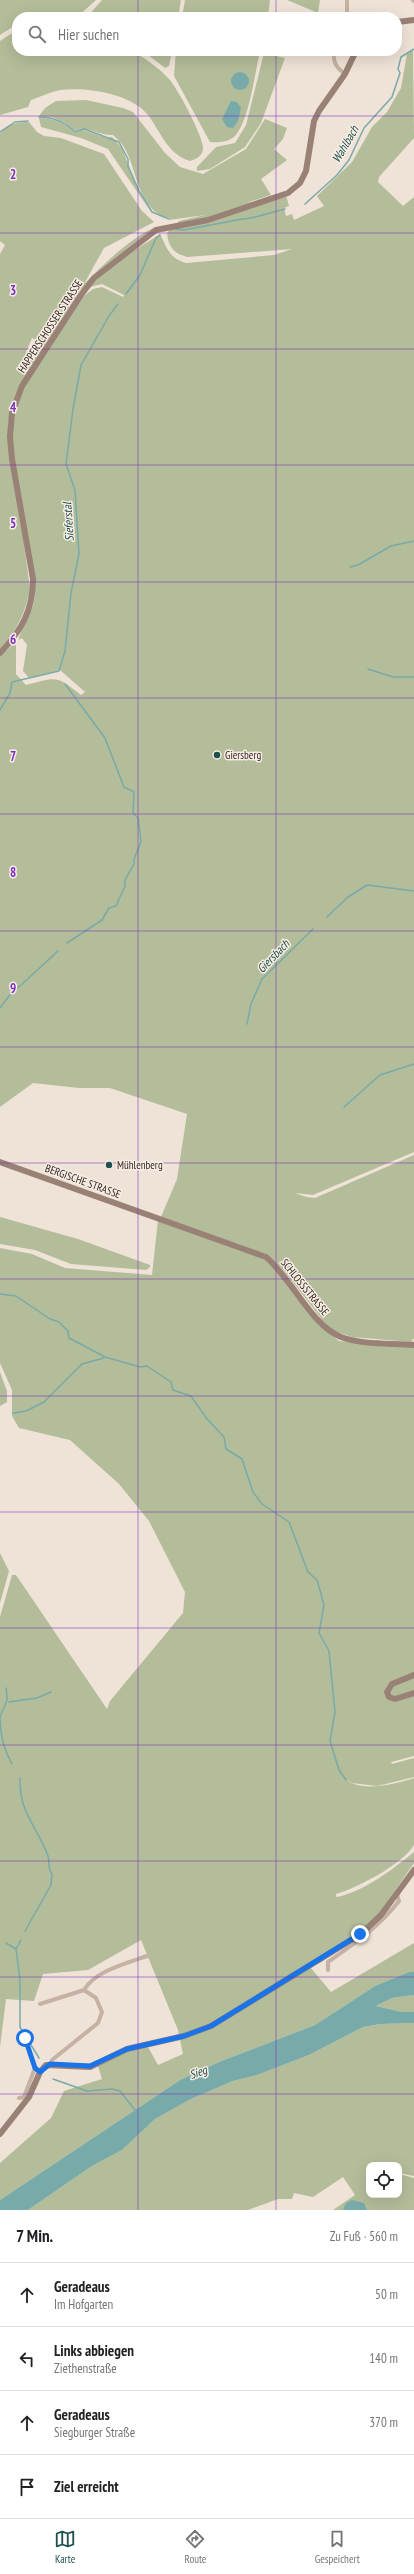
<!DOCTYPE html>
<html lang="de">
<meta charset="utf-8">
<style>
body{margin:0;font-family:"PT Sans Narrow",sans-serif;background:#f2f2f2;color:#202124}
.controls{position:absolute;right:12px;bottom:12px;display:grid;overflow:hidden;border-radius:8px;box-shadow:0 4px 16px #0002}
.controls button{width:36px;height:36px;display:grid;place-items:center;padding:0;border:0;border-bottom:1px solid #e0e0e0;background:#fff;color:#202124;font:20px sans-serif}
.stop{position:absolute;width:12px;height:12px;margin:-9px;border:3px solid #1a73e8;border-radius:50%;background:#fff}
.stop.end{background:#1a73e8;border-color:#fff;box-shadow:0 1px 4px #0008}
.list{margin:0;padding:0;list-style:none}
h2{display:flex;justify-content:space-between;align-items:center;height:52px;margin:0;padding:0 16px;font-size:17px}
h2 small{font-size:13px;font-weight:400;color:#757577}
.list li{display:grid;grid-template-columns:26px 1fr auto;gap:12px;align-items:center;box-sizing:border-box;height:64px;padding:0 16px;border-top:1px solid #e0e0e0}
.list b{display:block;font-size:15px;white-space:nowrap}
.list p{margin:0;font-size:13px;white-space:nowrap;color:#757577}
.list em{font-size:13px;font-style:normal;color:#757577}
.icon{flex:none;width:22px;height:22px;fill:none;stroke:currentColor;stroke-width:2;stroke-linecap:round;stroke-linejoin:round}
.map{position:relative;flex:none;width:414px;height:2210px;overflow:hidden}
.search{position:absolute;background:#fff;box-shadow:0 4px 16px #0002;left:12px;right:12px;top:12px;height:44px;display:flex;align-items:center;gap:10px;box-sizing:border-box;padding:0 14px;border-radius:16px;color:#757577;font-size:15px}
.sheet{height:308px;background:#fff}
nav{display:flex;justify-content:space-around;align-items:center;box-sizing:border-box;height:56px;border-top:1px solid #e0e0e0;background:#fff;font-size:11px;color:#757577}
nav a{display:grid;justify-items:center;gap:2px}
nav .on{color:#1e5050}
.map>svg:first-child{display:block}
.green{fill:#b3bd99;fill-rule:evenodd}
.water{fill:#78aaa9}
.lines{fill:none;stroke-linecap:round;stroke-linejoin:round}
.stream{stroke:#78aaa9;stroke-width:1.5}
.street{stroke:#c6b2a4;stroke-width:4}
.secondary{stroke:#998176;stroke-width:6}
.route{stroke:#1a73e8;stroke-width:5}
.grid{fill:none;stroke:#7b2cbf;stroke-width:1;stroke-opacity:0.55}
.poi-dot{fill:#1e5050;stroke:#f7ede3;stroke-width:1.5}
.labels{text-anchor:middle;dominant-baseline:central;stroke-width:3;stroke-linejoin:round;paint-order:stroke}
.street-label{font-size:11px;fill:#322925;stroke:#f7ede3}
.poi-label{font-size:11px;fill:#322925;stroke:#f7ede3;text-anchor:start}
.water-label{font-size:12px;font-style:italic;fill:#1e5050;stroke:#f7ede3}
.grid-label{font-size:13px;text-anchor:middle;font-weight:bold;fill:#7b2cbf;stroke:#f7ede3;stroke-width:3;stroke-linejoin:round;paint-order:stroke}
</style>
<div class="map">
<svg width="414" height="2210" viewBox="0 0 414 2210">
<rect width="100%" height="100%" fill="#efe2d7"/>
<g class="green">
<path d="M0,0H96L77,17H17V24L0,35Z"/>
<path d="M102,0H181L178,17H87Z"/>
<path d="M185,0H270L268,17H182Z"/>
<path d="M287,0H320L318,13Z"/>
<path d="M17,30V51H132C145,58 159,68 169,79C177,87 206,141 203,150C201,157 196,159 190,161C167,154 161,132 148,115C130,93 87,87 60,90C50,92 40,97 31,100L28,107L0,115V41Z"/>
<path d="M413,50L414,138L379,177L378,182L403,206L414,197V1152L313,1195L295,1193L306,1197L315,1198L414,1155V1339L411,1340L414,1341L411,1342L352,1337L334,1331L324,1322L284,1271L266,1254L161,1217L177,1179L187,1114L110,1088H79L33,1083L0,1107V656L16,642V674L26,685C57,677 56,675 81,695L85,692L60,670L29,678L23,671L27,645L22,638L19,640V637C25,620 36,608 35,589C33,538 2,459 15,411C25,374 62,329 84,296L93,289L102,287L123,297L124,295L102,284L90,287C108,265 136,250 160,234C167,248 169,258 186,263L274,255L292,249L187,257C173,253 169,247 167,234L170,228H174L179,221L205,215L169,220L170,218C137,212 138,170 124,147C121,142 117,139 113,135C99,136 89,126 75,131C65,121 53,116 39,116L45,108L56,101L86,100L123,108L133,112L165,153L180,167L203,174L246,149L265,119L287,128L283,139L274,149L287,160L261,179L271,195L246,203L286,195L289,206L284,208L286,216L292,214L294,220L324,206L317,196L352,162L372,127L387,112L401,88L407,54Z"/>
<path d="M143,51H172L169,66L165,68Z"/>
<path d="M176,51H260C255,72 249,123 234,137C227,142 218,143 210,142L174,76Z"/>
<path d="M264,53L285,58L261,123L245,147L210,169L197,171V167L216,147L235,143L246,125Z"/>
<path d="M39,118C53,118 65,123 75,133L83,130L106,138L112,137L122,148L138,191L151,212L108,149L81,138L41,127Z"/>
<path d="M29,122L37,132L44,136L61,138L104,154L142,211L154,222L104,248L84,284C104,264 129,239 155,227L97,272L79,292L31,367L8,423L30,589C25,614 17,630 0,649V254L5,245L0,241V134C4,124 19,122 29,122ZM32,338L44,344L34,359L26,352Z"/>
<path d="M0,1217L78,1239L150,1265V1267L146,1270L71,1264L35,1250L0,1244Z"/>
<path d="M158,1220L255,1254L271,1263L327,1332L339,1341L414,1347V1756L391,1762L392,1764L414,1758V1777L377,1786L352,1783L346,1779C360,1793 397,1784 414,1778V1845C403,1864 357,1888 336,1894V1897C360,1894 395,1868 414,1852V1863L365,1934L310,1967L331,1992L414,1943V1972L375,1986L315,2025L219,2062L180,2080L0,2200V2163L51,2118L64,2091L102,2079L98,2066L131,2050L148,2047L158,2065L183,2054L178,2030L141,1940L88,1970L43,1974L34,2001L6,1999L0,2047V1617L12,1575H16L107,1709L110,1701L183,1613L185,1592L149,1521L119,1484L70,1440L19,1428L12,1416V1390L0,1363V1248L32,1254L65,1268L152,1275Z"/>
<path d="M0,1372L7,1391V1402L0,1406Z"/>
<path d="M0,1553L9,1571L0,1603Z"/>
<path d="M414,1995V2012H402L376,2006L392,1998Z"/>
<path d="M414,2023V2176L399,2173V2165L369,2166V2195H399V2174L414,2178V2210H333L355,2195L343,2177L313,2197L294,2193L292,2199H278L248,2210H28L92,2166L122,2150L155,2119L191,2099L233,2081L257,2075L309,2055L363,2027L381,2024Z"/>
</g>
<g class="water">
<circle cx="240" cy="81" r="9"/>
<path d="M231,101L237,102L241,108L238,121L233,128L227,127L222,119Z"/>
<path d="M410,1972H414V1995L392,1998L376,2006L402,2012H414V2023L381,2024L363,2027L309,2055L257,2075L233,2081L191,2099L155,2119L122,2150L92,2166L28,2210H0V2200L180,2080L219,2062L315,2025L375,1986Z"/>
<path d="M352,2200L364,2203L367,2210H343L346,2203Z"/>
</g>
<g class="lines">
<g class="stream">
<path d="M39,117C53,117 65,122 75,132L84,129L119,142L128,159V166L139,191L152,212L169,219"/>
<path d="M0,132L15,122L28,121"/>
<path d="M305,204L337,175L349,160L364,128L392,97L400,73L398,69L401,57L414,49"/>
<path d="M175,229L184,230L242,219C249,220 276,211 285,209"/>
<path d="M126,294L140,275L156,238L160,235"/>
<path d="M350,567L358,565L391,546L414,541"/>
<path d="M368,669L393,677H414"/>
<path d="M65,684L105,738L124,787L134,792L133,813L138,818L141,842L134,859V864L125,880V886L116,906L109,908L102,920L67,943"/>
<path d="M0,710L10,693L12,682L59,671L65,651L71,593L79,554L75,490L66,464L73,409L81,365L109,316L118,304"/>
<path d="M327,917L348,897L367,885L414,891"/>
<path d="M0,1008L9,996L58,951"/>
<path d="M247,1024L251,1004L262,979L313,929"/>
<path d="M344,1107L380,1075L414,1064"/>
<path d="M0,1294L16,1296L50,1319L59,1322L68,1331L69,1338L105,1357L140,1367L147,1366L171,1382L173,1390L191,1396L207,1419L224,1437L226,1449L242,1459L253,1492L262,1504L289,1522L308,1572L317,1580L324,1605L319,1633L329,1651L335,1712L330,1741L339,1770L346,1780"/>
<path d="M13,1413L26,1411L44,1402L82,1364L104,1358"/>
<path d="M6,1688C9,1704 5,1703 0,1717C0,1734 4,1750 12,1764"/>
<path d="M9,1702L37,1698L51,1692"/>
<path d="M20,1778C19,1813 37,1826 48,1856C50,1862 47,1868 52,1874L51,1885L25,1931"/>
<path d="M21,1940L16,1949L20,1980V2027L39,2058"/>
<path d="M6,1943L16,1949"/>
<path d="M53,2079L87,2091L112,2089L120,2091L135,2110"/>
</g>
<g class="street">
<path d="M347,0V17"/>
<path d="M413,0L414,1"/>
<path d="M334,51C333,63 336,67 345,74"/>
<path d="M328,1970V1962C355,1943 379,1927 399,1901L397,1894"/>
<path d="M84,1990C95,1971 127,1963 147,1956"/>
<path d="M40,2004L84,1990L96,1998L102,2012L98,2023L52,2060L50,2065"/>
<path d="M21,2035L25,2038L35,2068L40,2072"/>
<path d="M19,2098L24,2097L35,2068"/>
</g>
<g class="secondary">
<path d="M397,22L414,20"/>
<path d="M0,653C22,630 33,610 33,579L12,459L10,437L12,413L22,386L81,295L94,278L156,230L208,220L288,193L300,183L306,171L314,121L319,111L345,74L356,51"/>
<path d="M0,1162L266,1257C292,1279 311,1325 341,1337C362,1345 391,1343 414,1345"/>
<path d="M414,1675L392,1684L387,1692L389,1697L395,1699L414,1693"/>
<path d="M0,2134L29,2097L40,2072L46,2065L90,2067L127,2049L184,2036L211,2026L361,1934L381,1915L414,1870"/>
</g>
</g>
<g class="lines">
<path class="route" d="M25,2038L35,2068L40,2072L50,2064L90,2066L127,2049L184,2036L211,2026L360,1934"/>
</g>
<path class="grid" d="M138,0V17M276,0V17M138,51V2210M276,51V2210M0,116H414M0,233H414M0,349H414M0,465H414M0,582H414M0,698H414M0,814H414M0,931H414M0,1047H414M0,1163H414M0,1279H414M0,1396H414M0,1512H414M0,1628H414M0,1745H414M0,1861H414M0,1977H414M0,2094H414"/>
<g class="poi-dot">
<circle cx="217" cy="755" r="4"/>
<circle cx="109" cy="1165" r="4"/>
</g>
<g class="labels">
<g class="street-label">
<text transform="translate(50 326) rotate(-57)">HAPPERSCHOSSER STRASSE</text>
<text transform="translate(83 1181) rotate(20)">BERGISCHE STRASSE</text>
<text transform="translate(305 1287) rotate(51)">SCHLOSSSTRASSE</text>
</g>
<g class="poi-label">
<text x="225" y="755">Giersberg</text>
<text x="117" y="1165">Mühlenberg</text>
</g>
<g class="water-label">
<text transform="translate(345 144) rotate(-60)">Wahlbach</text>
<text transform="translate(68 522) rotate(-94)">Sieferstal</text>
<text transform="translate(273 956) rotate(-46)">Giersbach</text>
<text transform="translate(198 2072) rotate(-20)">Sieg</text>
</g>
</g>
<g class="grid-label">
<text x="13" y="179">2</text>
<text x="13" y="295">3</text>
<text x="13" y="412">4</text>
<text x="13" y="528">5</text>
<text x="13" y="644">6</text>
<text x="13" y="761">7</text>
<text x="13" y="877">8</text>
<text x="13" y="993">9</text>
</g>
</svg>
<div class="controls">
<button><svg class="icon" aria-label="locate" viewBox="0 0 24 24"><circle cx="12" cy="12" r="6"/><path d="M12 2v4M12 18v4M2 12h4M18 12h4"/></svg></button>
</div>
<div class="stop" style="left:25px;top:2038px"></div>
<div class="stop end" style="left:360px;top:1934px"></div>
<div class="search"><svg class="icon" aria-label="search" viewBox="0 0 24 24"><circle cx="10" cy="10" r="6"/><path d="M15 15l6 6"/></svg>Hier suchen</div>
</div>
<section class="sheet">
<h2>7 Min.<small>Zu Fuß · 560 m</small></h2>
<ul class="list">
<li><svg class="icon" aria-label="ahead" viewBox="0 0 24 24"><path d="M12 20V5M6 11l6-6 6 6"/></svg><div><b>Geradeaus</b><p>Im Hofgarten</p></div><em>50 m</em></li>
<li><svg class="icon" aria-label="left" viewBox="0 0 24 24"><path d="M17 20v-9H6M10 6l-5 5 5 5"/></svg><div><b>Links abbiegen</b><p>Ziethenstraße</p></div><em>140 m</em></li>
<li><svg class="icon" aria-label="ahead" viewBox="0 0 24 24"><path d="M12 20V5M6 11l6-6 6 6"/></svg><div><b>Geradeaus</b><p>Siegburger Straße</p></div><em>370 m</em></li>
<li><svg class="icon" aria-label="arrive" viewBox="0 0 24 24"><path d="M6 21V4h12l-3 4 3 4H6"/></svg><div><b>Ziel erreicht</b></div></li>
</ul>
</section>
<nav>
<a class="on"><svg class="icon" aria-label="map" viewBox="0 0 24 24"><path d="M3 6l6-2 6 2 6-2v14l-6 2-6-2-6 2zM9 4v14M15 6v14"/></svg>Karte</a>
<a><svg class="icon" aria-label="directions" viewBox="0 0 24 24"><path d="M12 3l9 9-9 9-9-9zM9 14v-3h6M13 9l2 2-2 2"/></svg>Route</a>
<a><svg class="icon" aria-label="saved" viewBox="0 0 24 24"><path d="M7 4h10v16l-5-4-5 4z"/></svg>Gespeichert</a>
</nav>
